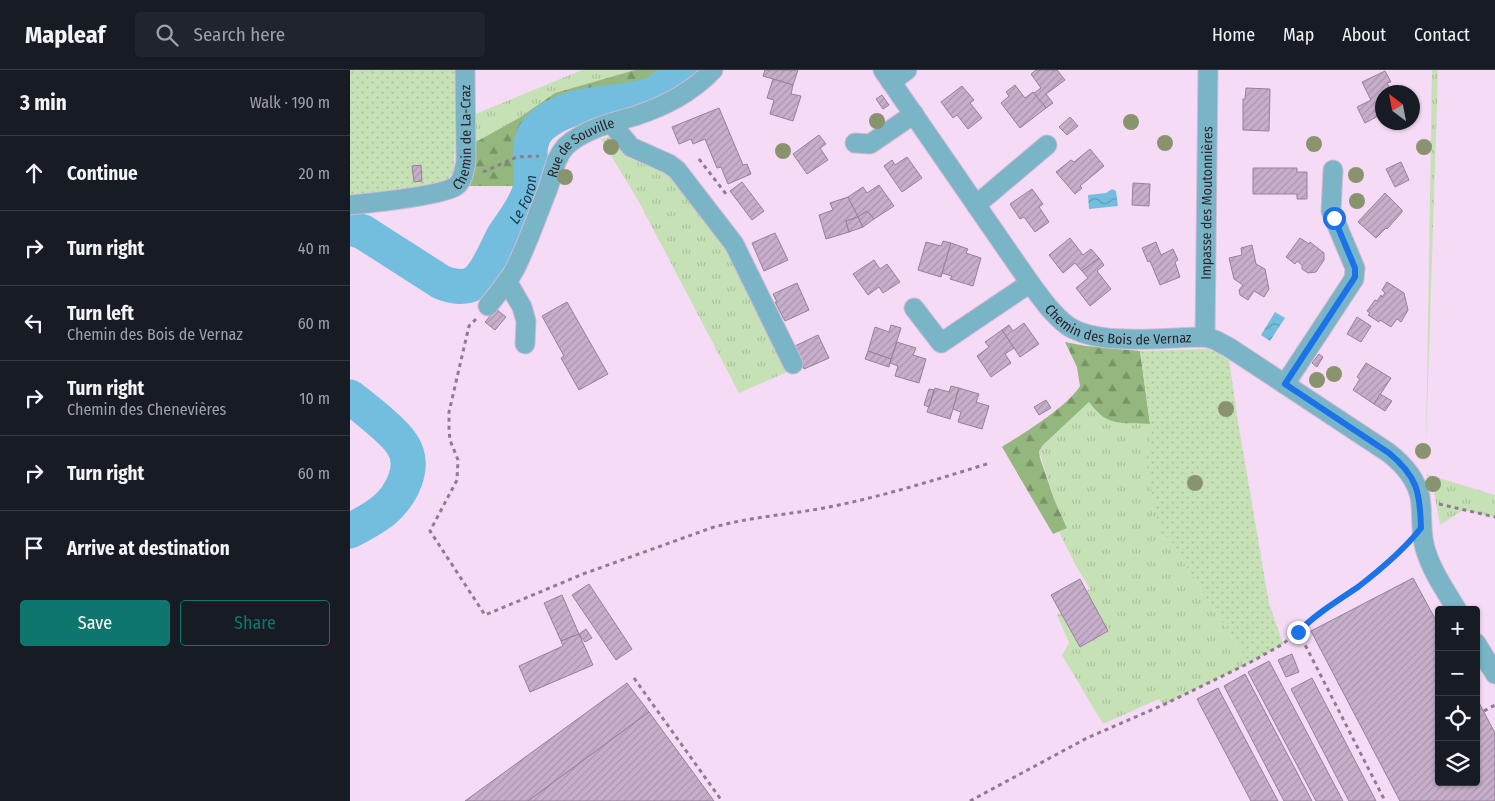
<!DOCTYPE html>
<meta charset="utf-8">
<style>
body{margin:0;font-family:"Fira Sans Condensed",sans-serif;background:#20242c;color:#f1f3f6}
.controls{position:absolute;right:15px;bottom:15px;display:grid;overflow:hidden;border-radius:5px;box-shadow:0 1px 4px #0004}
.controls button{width:45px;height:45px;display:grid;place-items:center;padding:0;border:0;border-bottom:1px solid #363941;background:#171b24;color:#f1f3f6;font:25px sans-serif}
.compass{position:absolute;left:1025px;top:15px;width:45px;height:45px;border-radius:50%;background:#171b24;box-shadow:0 1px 4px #0004;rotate:328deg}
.stop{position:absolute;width:15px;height:15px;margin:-11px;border:4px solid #1a73e8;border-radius:50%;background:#fff}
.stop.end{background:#1a73e8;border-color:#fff;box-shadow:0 1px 5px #0008}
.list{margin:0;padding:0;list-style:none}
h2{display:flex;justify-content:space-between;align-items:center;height:65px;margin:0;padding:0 20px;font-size:21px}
h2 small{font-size:16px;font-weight:400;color:#9ea1a6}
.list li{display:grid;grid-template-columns:32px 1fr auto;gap:15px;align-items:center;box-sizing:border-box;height:75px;padding:0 20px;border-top:1px solid #363941}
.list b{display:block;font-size:19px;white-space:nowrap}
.list p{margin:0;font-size:16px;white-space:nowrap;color:#9ea1a6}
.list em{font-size:16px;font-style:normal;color:#9ea1a6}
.actions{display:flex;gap:10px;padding:15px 20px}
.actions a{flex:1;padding:11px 0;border:1px solid #0f766e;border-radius:5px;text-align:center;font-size:18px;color:#0f766e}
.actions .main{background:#0f766e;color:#fff}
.icon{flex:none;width:28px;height:28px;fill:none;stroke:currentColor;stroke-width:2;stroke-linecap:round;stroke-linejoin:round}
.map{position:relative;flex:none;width:1145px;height:731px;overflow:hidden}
header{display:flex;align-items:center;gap:30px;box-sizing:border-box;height:70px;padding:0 25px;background:#171b24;border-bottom:1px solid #363941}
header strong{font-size:24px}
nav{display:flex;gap:28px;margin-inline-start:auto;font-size:18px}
.search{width:350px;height:45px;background:#20242c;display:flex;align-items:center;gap:12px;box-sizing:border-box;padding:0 18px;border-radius:5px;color:#9ea1a6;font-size:19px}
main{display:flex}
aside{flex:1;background:#171b24}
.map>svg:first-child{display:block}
.grass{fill:url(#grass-tufts)}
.forest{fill:url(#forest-firs)}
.park{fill:url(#park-dots)}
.water{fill:url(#water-waves)}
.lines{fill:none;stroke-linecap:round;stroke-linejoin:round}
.river{stroke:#73bedf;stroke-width:35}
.building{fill:url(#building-hatch);stroke:#97809a}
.minor-casing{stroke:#d2bad2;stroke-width:21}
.path{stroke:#8f7c8f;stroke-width:3;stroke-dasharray:4 4;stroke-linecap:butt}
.minor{stroke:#79b5c7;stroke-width:19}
.tree{fill:#89946f}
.route{stroke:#1a73e8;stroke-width:6}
.labels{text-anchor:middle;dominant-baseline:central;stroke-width:5;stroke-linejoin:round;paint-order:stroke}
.street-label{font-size:14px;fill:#2c222d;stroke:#f6dbf6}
.water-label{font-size:15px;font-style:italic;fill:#153847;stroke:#f6dbf6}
</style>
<header>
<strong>Mapleaf</strong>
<div class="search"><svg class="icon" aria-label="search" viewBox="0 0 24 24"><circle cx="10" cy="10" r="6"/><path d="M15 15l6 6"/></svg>Search here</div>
<nav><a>Home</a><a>Map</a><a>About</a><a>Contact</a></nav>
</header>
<main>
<aside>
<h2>3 min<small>Walk · 190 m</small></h2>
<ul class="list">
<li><svg class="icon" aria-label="ahead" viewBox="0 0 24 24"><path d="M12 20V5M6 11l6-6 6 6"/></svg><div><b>Continue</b></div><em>20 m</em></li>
<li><svg class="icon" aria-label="right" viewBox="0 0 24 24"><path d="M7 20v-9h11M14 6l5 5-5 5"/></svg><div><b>Turn right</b></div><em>40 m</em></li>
<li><svg class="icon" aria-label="left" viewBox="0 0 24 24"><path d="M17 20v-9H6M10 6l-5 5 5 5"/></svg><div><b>Turn left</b><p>Chemin des Bois de Vernaz</p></div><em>60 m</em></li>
<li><svg class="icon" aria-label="right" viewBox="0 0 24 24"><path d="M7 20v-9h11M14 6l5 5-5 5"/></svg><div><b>Turn right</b><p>Chemin des Chenevières</p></div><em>10 m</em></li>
<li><svg class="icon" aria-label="right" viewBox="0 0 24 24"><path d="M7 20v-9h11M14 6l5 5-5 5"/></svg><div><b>Turn right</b></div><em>60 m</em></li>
<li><svg class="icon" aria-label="arrive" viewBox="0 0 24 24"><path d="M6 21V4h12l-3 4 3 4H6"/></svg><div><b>Arrive at destination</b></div></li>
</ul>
<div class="actions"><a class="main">Save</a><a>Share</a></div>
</aside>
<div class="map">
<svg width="1145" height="731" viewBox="0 0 1145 731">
<defs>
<pattern id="grass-tufts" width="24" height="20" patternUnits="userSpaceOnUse" patternTransform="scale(1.25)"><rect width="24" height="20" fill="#c7e1b7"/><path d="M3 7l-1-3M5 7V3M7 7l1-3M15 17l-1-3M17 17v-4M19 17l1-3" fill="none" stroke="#abc19e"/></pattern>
<pattern id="forest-firs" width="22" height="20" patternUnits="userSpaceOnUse" patternTransform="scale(1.25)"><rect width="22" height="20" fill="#94b77d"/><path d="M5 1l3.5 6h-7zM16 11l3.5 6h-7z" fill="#799467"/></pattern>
<pattern id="park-dots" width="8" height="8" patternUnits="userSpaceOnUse" patternTransform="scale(1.25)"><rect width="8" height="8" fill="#c7e1b7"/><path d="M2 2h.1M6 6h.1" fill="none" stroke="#abc19e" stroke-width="1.8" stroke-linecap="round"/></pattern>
<pattern id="water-waves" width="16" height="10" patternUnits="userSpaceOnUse" patternTransform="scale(1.25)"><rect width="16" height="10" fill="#73bedf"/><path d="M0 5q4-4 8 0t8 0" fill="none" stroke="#5f9ab5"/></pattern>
<pattern id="building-hatch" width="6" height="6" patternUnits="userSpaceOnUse" patternTransform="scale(1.25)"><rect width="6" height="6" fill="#c7aeca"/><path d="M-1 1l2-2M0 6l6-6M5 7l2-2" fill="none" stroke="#ab95ae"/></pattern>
</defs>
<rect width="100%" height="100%" fill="#f6dbf6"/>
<g class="grass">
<path d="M232,0H285L205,23L169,48L124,73L123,45Z"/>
<path d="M1082,0H1088L1076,377Z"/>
<path d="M259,67L279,88L319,105L376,179L437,302L389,323L289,132L251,69Z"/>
<path d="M739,332C756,357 772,352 800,354L803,363L797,383L811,469L819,467L836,496L899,593L813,635L809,629L753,654L712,585L719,573L707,545L711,543L730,577L758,561L736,521L740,519L726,496L709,462L717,457L704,429L689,381L693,375Z"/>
<path d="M1076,404L1145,425V447L1113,440L1090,455L1083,417Z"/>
</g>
<g class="forest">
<path d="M285,0H325L296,20L218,29L198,39L181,53L173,66L167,104L169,116H116L124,73L169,48L205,23Z"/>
<path d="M715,272L736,276L790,281L800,354C770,352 758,358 739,332L693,375L689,381L690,388L704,429L717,458L703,464L652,377C674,363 717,337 730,316L727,297Z"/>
</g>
<g class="park">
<path d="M0,0H107L104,101L98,109L91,113L0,129Z"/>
<path d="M857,279L865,282L879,290L888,352L919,533L933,574L899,593L836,496L819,467L811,469L797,398V383L802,363L800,354L790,281Z"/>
</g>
<g class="water">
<path d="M762,119L766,121L768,136L739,139L738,125L756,123Z"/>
<path d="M925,242L935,248L920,271L911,265Z"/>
</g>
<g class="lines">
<g class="river">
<path id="s1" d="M0,158L13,162L91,212C100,216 114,219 124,213C137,205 146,179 154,165C163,151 176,136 180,119C185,98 172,75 190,57C220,28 265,37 302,25L309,21L337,0"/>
<path d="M0,327C14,338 43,360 52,374C67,396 52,425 33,441C23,449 11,455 0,461"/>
</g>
</g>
<g class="building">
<path d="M415,0H448L443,15L413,6Z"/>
<path d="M686,0H707L715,10L696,24L703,33L696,38L684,23L691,18L681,4Z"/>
<path d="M1035,1L1041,12L1037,13L1042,22H1032V44L1015,53L1007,37L1021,30L1012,12Z"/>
<path d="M423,9L443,15L441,24L451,26L443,51L420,44L424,30L417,28Z"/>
<path d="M665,15L675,28L683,22L696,38L670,58L651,33L659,26L656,22Z"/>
<path d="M612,16L624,30L620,33L632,48L618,59L607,45L603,48L591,32Z"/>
<path d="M896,18L920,19L919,61L893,60V29H895Z"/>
<path d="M532,25L539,35L533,39L526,29Z"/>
<path d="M369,38L393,95L397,94L401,104L378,114L371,97L367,98L355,69L343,74L341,69L329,74L322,57Z"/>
<path d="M720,47L728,56L717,65L709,57Z"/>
<path d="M469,65L476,74L470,78L478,90L457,104L443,84Z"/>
<path d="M740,79L754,96L730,116L732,118L725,124L706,102L721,90L724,92Z"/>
<path d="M557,87L572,108L552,122L534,96L542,90L545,95Z"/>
<path d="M1051,92L1059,110L1045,117L1036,99Z"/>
<path d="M71,95L72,111L64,112L62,96Z"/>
<path d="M903,98H947V102H957V129H947V124H903Z"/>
<path d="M392,112L414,141L402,150L380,121Z"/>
<path d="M783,113L800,114L799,136L782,135Z"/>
<path d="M529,115L544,136L524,149L517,141L508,147L498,127L513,117L517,123Z"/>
<path d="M682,119L693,134L689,137L699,152L685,162L674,147L670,149L660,134Z"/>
<path d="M1035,123L1052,140V142L1037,159L1036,158L1026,168L1008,152Z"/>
<path d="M498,127L508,147L496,151L499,162L476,169L469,145L483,140L480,133Z"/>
<path d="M517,141L524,149L513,157L508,147Z"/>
<path d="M508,147L513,157L499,162L496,151Z"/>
<path d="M425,163L438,190L414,201L402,173Z"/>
<path d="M720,168L733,185L741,179L749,188L732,201L725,193L713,203L699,185Z"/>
<path d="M950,168L959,174L960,172L974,183V190L966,202L958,203L952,199V195L947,191L945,194L936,187Z"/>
<path d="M593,171L601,173L591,207L568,200L576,172L591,176Z"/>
<path d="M806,172L811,185L823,179L828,190L825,192L830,207L810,215L800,191L798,192L792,178Z"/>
<path d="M601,173L618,179L616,183L631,188L623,216L600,209L602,206L592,203Z"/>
<path d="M902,175L906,194L915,199L919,219L914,227L904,221L898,230L890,225L889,220L893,215L884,209L879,188L892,185L891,178Z"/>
<path d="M749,188L754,195L747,201L761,219L740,236L726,218L738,208L732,201Z"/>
<path d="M524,190L530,199L537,194L550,212L533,223L529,217L518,225L503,204Z"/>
<path d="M1037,212L1054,223L1058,240L1051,252L1047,249L1041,257L1030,250L1029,252L1018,245L1020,243L1017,241L1025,230L1027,231L1031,225L1032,227L1035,223L1032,220Z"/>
<path d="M447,213L459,240L435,251L425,232H427L423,224Z"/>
<path d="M217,232L258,304L229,320L211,288L214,286L192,246Z"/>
<path d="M146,239L156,247L145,260L135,252Z"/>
<path d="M1007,247L1021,256L1011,272L997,264Z"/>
<path d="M674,253L689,274L670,287L652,260L659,255L663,261Z"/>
<path d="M541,255L551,258L541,289L518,281L525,257L539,262Z"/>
<path d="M652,260L664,278L655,284L661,293L641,307L627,286L639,277L635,272Z"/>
<path d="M468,265L479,288L454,299L445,276Z"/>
<path d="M547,272L566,278L563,285L576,289L569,313L545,306L548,296L540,293Z"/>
<path d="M518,281L541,289L539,297L515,289Z"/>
<path d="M969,284L973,287L967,297L962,293Z"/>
<path d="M1016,293L1041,308L1024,334L1003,320L1010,309L1007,307Z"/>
<path d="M601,316L609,318L600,349L577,342L585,318L599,322Z"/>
<path d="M609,318L629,324L626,332L639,336L632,359L608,352L611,342L603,339Z"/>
<path d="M579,319L584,320L579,337L574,335Z"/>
<path d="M1030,324L1042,331L1035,341L1024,334Z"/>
<path d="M696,330L701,338L689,345L684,337Z"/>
<path d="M1063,508L1089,556V712H1126V627L1145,663V731H1050L961,561Z"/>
<path d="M730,509L758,561L730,577L701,525Z"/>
<path d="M239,514L282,579L266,590L222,525Z"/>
<path d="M212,525L229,564L211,571L194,533Z"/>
<path d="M236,559L242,568L235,572L229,564Z"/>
<path d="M229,564L243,595L180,622L169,596L213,576L211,571Z"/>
<path d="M942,584L949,602L936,607L928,590Z"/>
<path d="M919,591L993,731H966L898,602Z"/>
<path d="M895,604L962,731H934L874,616Z"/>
<path d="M962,608L1026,731H999L941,619Z"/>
<path d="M277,613L299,642L178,731H115Z"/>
<path d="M868,618L928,731H901L847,629Z"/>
<path d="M299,642L364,731H178Z"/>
</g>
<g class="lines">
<defs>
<g id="minor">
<path id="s2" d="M533,0L680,213C691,228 703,245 718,256C750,277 817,267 855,267L865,270L880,278L1039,383C1053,394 1066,409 1070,427C1073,444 1070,461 1075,478C1081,500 1095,520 1107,540"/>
<path d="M541,12L557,0"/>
<path d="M261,53L281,77L319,94L327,100L384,174L443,294"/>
<path d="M505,73L520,74L564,44"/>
<path id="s3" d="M0,135C20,133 92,126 106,116C114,110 114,100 116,91L115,0"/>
<path d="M626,135L697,75"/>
<path d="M157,211L172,237L176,251L175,274"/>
<path id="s4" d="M138,236C147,224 158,212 165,199C177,175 187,146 197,121C203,106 204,89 216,76C235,59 261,53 285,46C315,36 341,23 363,0"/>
<path d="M564,238L591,273L680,213"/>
<path id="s5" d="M855,267L858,0"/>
<path d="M935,314L1004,209L1005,198L981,141L983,100"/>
<path d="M1126,573L1145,604"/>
</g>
</defs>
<use href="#minor" class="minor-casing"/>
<g class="path">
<path d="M349,89L376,124"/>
<path d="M133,102L167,87L189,86"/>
<path d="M126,249L119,256L99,342V360L100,370L108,390L107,410L80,461L135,545L233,504L361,458C398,447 436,445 474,438C531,427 585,410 640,393"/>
<path d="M1089,434L1145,447"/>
<path d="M948,561L1035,731"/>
<path d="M284,608L372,731"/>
<path d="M1134,641L1145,635"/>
<path d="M620,731L737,668L813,635L899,593L933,574L959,551L1010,515L1056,475"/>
</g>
<use href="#minor" class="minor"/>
</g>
<g class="tree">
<circle cx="527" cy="51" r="8"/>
<circle cx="781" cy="52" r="8"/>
<circle cx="815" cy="73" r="8"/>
<circle cx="964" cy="74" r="8"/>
<circle cx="261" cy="77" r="8"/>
<circle cx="1074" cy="77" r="8"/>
<circle cx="433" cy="81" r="8"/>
<circle cx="1006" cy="105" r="8"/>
<circle cx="215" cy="107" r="8"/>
<circle cx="1007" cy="131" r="8"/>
<circle cx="984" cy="304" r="8"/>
<circle cx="967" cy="310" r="8"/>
<circle cx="876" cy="339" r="8"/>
<circle cx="1073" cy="381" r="8"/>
<circle cx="845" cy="413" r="8"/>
<circle cx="1083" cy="414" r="8"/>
</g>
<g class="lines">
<path class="route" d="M948,562C966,544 987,531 1008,517C1030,500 1054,480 1071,458C1070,423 1068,407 1039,383L935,314L1005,207V198L984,148"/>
</g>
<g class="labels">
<g class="street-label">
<text stroke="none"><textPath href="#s3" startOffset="159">Chemin de La-Craz</textPath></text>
<text stroke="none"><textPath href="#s4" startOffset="189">Rue de Souville</textPath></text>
<text stroke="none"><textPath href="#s5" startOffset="134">Impasse des Moutonnières</textPath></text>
<text stroke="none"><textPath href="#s2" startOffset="365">Chemin des Bois de Vernaz</textPath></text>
</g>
<g class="water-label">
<text stroke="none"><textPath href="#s1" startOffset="239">Le Foron</textPath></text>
</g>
</g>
</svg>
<div class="controls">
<button>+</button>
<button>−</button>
<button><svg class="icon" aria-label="locate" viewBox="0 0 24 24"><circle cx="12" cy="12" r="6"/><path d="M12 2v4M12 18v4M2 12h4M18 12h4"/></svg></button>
<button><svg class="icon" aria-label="layers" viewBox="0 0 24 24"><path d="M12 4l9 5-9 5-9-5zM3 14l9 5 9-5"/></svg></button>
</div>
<svg class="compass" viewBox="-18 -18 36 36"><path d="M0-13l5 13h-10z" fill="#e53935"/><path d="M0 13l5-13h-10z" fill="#9ea1a6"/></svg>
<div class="stop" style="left:984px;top:148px"></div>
<div class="stop end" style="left:948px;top:562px"></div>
</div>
</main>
